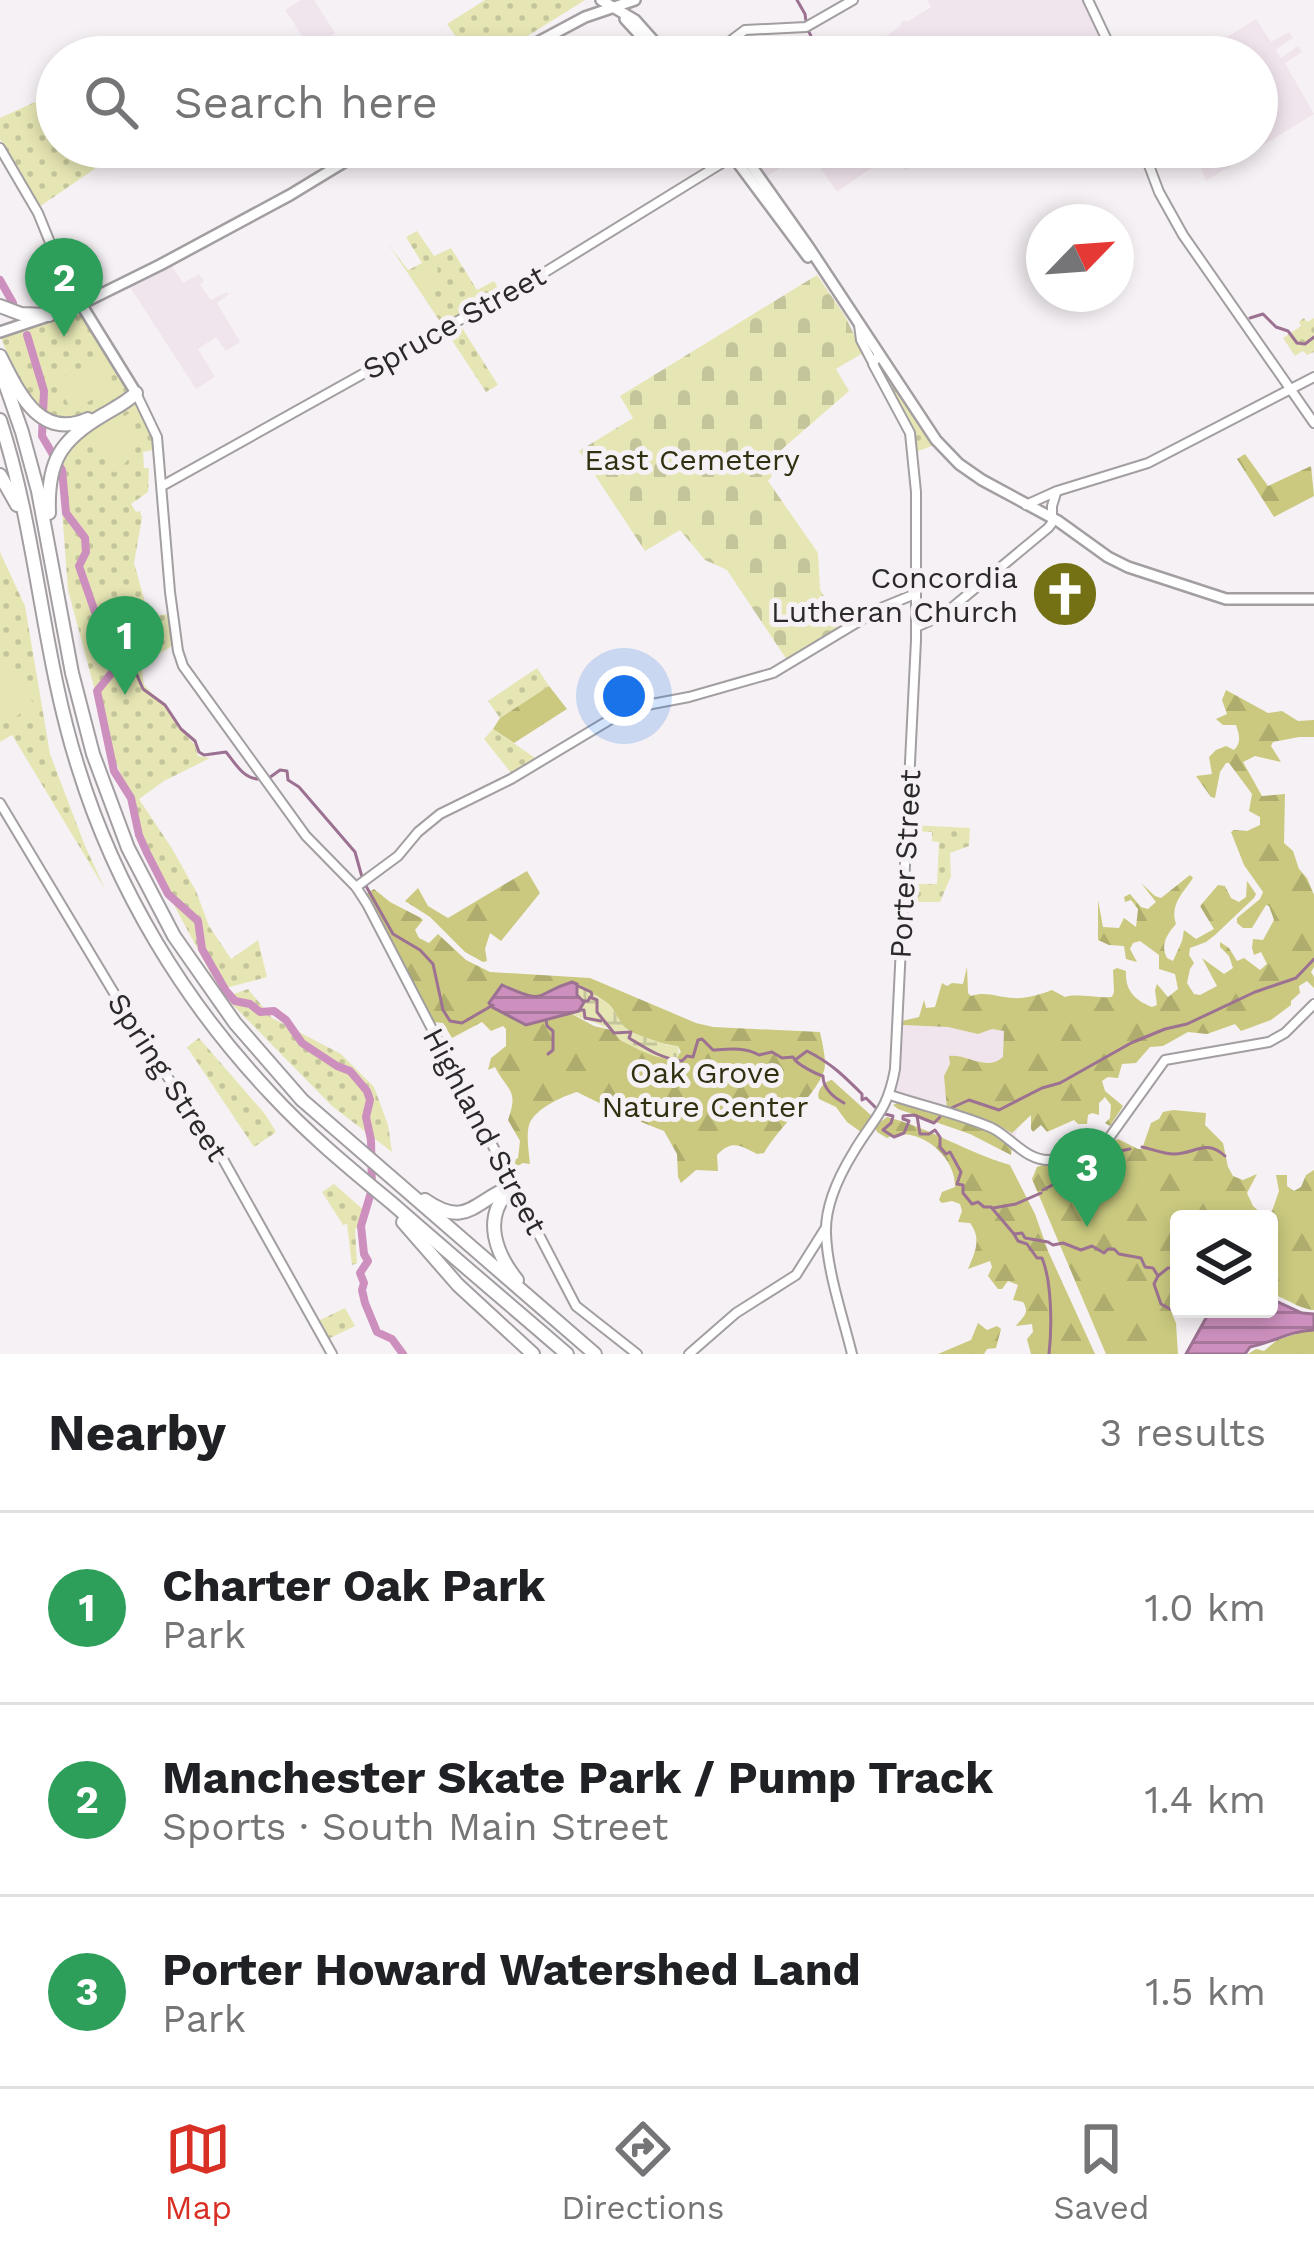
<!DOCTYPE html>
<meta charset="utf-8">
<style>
body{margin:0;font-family:"Work Sans",sans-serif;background:#f6f6f6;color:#202124}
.controls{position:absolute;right:36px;bottom:36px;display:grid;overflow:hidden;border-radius:12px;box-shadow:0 6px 18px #0003}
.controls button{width:108px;height:108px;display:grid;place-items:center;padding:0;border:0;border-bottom:3px solid #e0e0e0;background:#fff;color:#202124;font:60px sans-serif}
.compass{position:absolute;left:1026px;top:204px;width:108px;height:108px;border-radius:50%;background:#fff;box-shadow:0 6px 18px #0003;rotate:65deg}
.you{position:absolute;left:624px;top:696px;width:42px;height:42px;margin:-30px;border:9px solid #fff;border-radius:50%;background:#1a73e8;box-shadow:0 0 0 18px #1a73e833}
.badge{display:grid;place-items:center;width:78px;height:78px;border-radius:50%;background:#d93025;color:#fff;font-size:39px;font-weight:700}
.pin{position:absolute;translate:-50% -99px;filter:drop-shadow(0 3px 6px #0008)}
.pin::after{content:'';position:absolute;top:63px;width:42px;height:36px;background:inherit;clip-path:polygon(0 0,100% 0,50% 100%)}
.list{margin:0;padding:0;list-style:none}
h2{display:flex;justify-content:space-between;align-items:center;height:156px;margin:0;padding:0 48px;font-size:51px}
h2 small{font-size:39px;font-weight:400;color:#757577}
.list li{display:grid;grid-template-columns:78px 1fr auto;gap:36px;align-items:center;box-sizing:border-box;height:192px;padding:0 48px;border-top:3px solid #e0e0e0}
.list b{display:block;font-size:45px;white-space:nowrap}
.list p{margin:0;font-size:39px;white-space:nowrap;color:#757577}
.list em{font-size:39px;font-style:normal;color:#757577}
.icon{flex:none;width:66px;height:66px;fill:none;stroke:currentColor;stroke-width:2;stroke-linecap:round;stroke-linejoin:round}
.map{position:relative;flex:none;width:1314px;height:1354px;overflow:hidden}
.search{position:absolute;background:#fff;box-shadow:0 6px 18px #0003;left:36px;right:36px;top:36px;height:132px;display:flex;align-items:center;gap:30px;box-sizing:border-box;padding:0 42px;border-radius:66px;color:#757577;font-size:45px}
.sheet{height:732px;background:#fff}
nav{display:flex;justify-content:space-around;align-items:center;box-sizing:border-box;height:168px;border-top:3px solid #e0e0e0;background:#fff;font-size:33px;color:#757577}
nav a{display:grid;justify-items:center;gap:6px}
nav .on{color:#d93025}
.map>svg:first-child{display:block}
.built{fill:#f1e5ed}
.grass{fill:url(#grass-dots)}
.forest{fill:url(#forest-firs);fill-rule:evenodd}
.wetland{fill:url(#wetland-marsh)}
.cemetery{fill:url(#cemetery-stones)}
.pitch{fill:#e6e6b4}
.water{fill:url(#water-rules);stroke:#9c7192;stroke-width:3}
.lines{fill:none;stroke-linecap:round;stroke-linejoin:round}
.stream{stroke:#9c7192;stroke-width:3}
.river{stroke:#cd90be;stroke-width:8}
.secondary-casing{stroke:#a29ea1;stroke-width:12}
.primary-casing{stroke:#a29ea1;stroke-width:14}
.highway-casing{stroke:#a29ea1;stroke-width:16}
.secondary{stroke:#fff;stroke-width:8}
.primary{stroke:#fff;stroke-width:9}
.highway{stroke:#fff;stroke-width:12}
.labels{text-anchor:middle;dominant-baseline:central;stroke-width:10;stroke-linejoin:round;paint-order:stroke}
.street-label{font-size:30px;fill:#2b292a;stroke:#f6f1f4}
.park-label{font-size:30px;fill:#313010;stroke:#f6f1f4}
.poi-label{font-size:30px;fill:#2b292a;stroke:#f6f1f4;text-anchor:end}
</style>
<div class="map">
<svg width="1314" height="1354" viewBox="0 0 1314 1354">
<defs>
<pattern id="grass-dots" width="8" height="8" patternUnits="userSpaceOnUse" patternTransform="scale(3)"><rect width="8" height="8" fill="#e6e6b4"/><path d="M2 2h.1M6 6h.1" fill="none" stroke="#c5c59b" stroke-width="1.8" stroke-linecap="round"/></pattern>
<pattern id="forest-firs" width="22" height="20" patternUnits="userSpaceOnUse" patternTransform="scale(3)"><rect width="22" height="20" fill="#cac97f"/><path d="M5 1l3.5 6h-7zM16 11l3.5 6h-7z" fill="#aead6e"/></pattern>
<pattern id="wetland-marsh" width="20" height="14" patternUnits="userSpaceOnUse" patternTransform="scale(3)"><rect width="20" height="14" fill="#e6e6b4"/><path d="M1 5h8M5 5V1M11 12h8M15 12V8" fill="none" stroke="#c5c59b"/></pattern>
<pattern id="cemetery-stones" width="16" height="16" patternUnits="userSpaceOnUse" patternTransform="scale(3)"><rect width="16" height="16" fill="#e6e6b4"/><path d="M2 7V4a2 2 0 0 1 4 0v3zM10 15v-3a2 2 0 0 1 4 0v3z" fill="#c5c59b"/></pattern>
<pattern id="water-rules" width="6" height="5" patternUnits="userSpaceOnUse" patternTransform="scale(3)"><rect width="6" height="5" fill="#cd90be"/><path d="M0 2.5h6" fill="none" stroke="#a7769b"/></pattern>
</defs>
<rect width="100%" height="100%" fill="#f6f1f4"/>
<g class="built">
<path d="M301,0H314L335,33L311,49L285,10Z"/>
<path d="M927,0H1084L1100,36L1072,57H854L901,26L900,23L905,20L907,22L931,7Z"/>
<path d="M1256,19L1271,42L1289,32L1293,38L1276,50L1281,58L1298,46L1302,52L1285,63L1314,114L1206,181L1192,147H1257V57H1195Z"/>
<path d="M776,147H940L906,170L893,153L837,192L807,149L765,178L754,163Z"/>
<path d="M172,266L183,283L199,274L204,281L200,285L211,300L227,292L229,294L217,303L240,342L226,351L216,337L198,349L215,377L196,389L130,287Z"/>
<path d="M901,1025L1051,1030L1034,1089L1014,1138L1002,1130L894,1092Z"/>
</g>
<g class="grass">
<path d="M485,0H585L494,57H470L447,24Z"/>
<path d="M35,102L51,109L57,106V147H105L112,157L39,207L0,139V118Z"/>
<path d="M417,231L434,256L451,248L477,290L494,281L501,293L443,326L389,245L408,270L422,263L406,237Z"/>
<path d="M81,314L110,357L127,390C52,450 29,410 1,338L51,321Z"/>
<path d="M1304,318L1307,322L1314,318V352L1307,355L1303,351L1295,356L1283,338L1301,326L1299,322Z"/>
<path d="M459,323L498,385L486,392L446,331Z"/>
<path d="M879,360L934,443V445L916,452L912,431L875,363Z"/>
<path d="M135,402L152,434L153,450L143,452L144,468H149L148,492L131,504L136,512L140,511L142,518L134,563L149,616L170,614L174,645L141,664L144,685L165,707L181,730L195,745L198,756L210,758L164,781L139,799L171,847L196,891L209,926L231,959L258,940L267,977L222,989L211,974L159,877L109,743L68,590L62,510L63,477L59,463L79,436Z"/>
<path d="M0,552L25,606L50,754L85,846L105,889L12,735L0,742Z"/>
<path d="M537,668L549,686L500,718L488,701Z"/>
<path d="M493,729L538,760L512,774L484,739Z"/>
<path d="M910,825L970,828L969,846L950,853L951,876L940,902H907L908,884H937L939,842L932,841V832L910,831Z"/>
<path d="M248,989L272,1018L341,1054L374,1087L388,1125L392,1152L332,1106L225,997Z"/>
<path d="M199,1038L265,1114L276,1132L254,1147L187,1047Z"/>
<path d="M334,1184L367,1213L363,1225L355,1229L357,1263L352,1265L347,1224L343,1225L322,1192Z"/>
<path d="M345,1308L355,1326L328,1339L318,1321Z"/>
</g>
<g class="forest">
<path d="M1245,454L1268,486L1311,466L1314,496L1274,517L1237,459Z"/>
<path d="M549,686L567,709L514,743L493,729L500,718Z"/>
<path d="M1226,690L1268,713L1282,711L1298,721L1314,720V737H1299L1273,742L1271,746L1281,762L1255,756L1243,762L1262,796L1285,794L1284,843L1293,851L1299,869L1307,878L1314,895V967L1311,972L1314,977V988L1307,981L1299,986L1300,993L1291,1001V1005L1271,1020L1241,1031L1235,1024L1207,1034L1188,1032L1163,1046L1150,1047L1136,1063L1122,1064L1118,1078L1108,1077L1102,1081L1105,1091L1123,1106L1110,1126L1105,1123L1110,1118L1111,1105L1105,1097L1099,1103V1115L1092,1113L1088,1115L1087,1124H1078L1074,1120L1047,1132L1041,1125L1033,1132L1031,1129V1115L1012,1133L992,1122L947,1109L944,1076L950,1064L949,1056C968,1054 986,1072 1003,1057L1004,1031L992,1029L978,1034L948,1027L903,1025L902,1021L919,1017L924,1000L926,1008L935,1007L942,983L947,986L952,983L963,984L967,967L968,993L971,996C986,991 997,997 1012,998C1026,999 1038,995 1052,990L1065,997C1074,993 1098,998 1112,997L1114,992L1113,970L1117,968L1126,971C1125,990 1134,1000 1152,1007L1157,1005L1155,990L1157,984L1168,997L1178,989L1175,974L1159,969V955L1140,941L1133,943L1130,949L1137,962L1126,959L1124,946L1109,945L1098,940V900L1103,927L1119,928L1124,918L1136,927L1138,909L1131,900L1125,902L1124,897L1130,894L1141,907L1148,909L1156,902L1141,883L1155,896L1161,898L1190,875L1193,878L1191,881C1181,895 1170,906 1176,924C1167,934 1160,945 1167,958L1173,961L1182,941L1184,930L1196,939L1214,929L1200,906L1218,885L1225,886L1231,898L1239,902L1246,897L1247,881L1256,894L1254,898L1215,935L1206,942L1190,948L1189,955L1194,963L1190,969L1187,983L1194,994L1200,995L1217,986L1202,958L1224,974L1233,968L1229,956L1220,947V942L1229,948L1237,961L1244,958L1260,970L1267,964L1261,952L1254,955L1252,948L1253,939L1263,940L1274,920L1269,906L1266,905L1252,928H1243L1237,923V918L1260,899L1263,892L1244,865L1231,832L1234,830L1247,831L1260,825V817L1249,811L1252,794L1229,763H1226L1220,772L1215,798L1211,797L1196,776L1212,774L1209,757L1216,750L1226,746L1234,750C1242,742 1239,734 1236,725H1223L1216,719L1227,714L1222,700Z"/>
<path d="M527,871L540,893L501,941L490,933L485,949L487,961L483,962L465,952L430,917L405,901L418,888L428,906L448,918Z"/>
<path d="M374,889L390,902L421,918L423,920L415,930L419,938L429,943L438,934L466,960L490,972L590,978L696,1023L713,1027L820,1032C822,1042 827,1061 824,1071C816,1095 778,1128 764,1153L757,1154C741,1146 732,1139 717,1155L718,1171L696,1170L681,1183L678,1177L677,1154L664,1131C635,1120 605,1106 577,1092C563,1096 534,1109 529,1125C526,1136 529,1153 530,1164L523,1163L510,1170L507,1165L518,1158L520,1141L508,1120C519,1089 508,1092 495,1067L488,1070L491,1058L506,1046V1029L503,1026L491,1031L482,1022L452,1038L443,1023L431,1022L366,894ZM572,982C584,989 595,994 606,1002C615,1008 616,1018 623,1026C632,1035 664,1045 678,1046L681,1052L673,1060L652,1055L622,1041L611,1030L594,1026L570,1013L525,1025L494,1009L490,1003L499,987L505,985C537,1003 541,995 572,982Z"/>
<path d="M832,1080L874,1118L861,1132L847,1122L836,1107L819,1099C816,1091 824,1081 832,1080Z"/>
<path d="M899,1102L964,1123L990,1133L1012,1147L1011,1155L970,1134L898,1109L893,1105Z"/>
<path d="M1173,1110L1206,1113L1205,1125L1223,1143L1228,1167L1233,1176L1243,1180L1257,1174L1247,1193L1253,1206L1262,1214L1272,1211L1279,1191L1276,1175H1287V1186L1294,1191L1301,1187L1306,1175L1314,1170V1310C1298,1309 1285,1297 1269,1293V1219H1179V1309L1172,1314L1176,1323L1178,1354H1106L1032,1179L1037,1167L1103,1147L1118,1139L1138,1149H1142L1151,1123L1159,1119L1163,1112Z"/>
<path d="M887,1117C930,1128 968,1153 1010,1165L1035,1214L1048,1251L1095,1354H1031L1027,1339L1033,1332L1032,1324L1016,1326C1021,1318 1031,1314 1023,1302L1013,1300L1018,1285L1008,1281L1002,1289H998L988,1276L992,1267L990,1261L968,1269C975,1252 982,1239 970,1223L958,1222L962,1211L960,1204L952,1201L942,1203L939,1200L942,1192L955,1187C956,1155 916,1123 887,1138L877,1132L875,1126Z"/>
<path d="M978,1323L987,1330L997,1326L1001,1329L996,1348L987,1349L984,1354H938L971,1340Z"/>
<path d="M1306,1331H1314V1354H1248L1256,1349L1264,1351L1277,1340Z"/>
</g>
<path class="wetland" d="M577,984L609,1004L627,1031L667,1045L678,1046L679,1056C663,1064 639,1050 623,1041C616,1037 616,1032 608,1028C596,1023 583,1019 570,1013L578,1012L584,1002L577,996Z"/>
<path class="cemetery" d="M817,275L845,316L863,353L836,369L849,391L765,464L772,476L768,481L818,553L820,589L839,627L790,661L787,660L727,570L705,560L680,530L645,551L579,451L633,418L620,396Z"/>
<g class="pitch">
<path d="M435,259C441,274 437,285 424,295L410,271Z"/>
<path d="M102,358L116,388L71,410L56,380Z"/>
<path d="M130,413C143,439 136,456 114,473L92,438L94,434Z"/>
<path d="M4,660L34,704L13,719L0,701V663Z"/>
</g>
<g class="water">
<path d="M572,982L577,984V995L584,1002L579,1011L526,1025L492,1007L489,1003L502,985C548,1006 533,994 572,982Z"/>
<path d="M1269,1298L1302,1313L1314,1314V1330C1289,1331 1274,1342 1250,1347L1245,1354H1186L1211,1309H1269Z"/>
</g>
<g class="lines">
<g class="stream">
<path d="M797,0L805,14L806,21"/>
<path d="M808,30C820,57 831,50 854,57"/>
<path d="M1250,318L1263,314L1276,327L1288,331L1297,343L1305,344L1314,337"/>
<path d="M127,652L143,689L165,705L181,729L195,741L199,752L204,755L226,752C235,763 243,778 258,779"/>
<path d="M269,778L280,770L287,771L288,780L299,787L355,852L362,877"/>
<path d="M366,886L393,934L420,950L433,964L443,1010L450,1021L462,1023L493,1005"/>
<path d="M578,986L591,992L592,995"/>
<path d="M583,1001H588L590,997L597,1000V1012L614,1033L631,1032L629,1038C647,1049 660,1058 682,1061L687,1056L693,1057L698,1040L702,1039L713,1050C730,1049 745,1047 759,1055L772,1052L782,1058L793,1057L795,1060L807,1051C831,1063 844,1076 862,1094V1100L866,1098L878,1110"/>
<path d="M579,1010H584L585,1018L601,1021"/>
<path d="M546,1020L547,1026L553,1031V1050L548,1054"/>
<path d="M795,1060C799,1065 816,1074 823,1076C823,1089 833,1097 844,1103"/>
<path d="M949,1109L969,1100L999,1110L1042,1088L1060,1083L1131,1043L1165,1029L1187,1024L1255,992L1296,978L1314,959"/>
<path d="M885,1114L893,1116L891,1123L883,1130L894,1137L904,1133L909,1121L903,1119V1116L914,1115L934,1123L940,1117"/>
<path d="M917,1116L920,1134H929L935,1130L940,1137V1147L946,1154L950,1152L961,1172L957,1184L963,1185V1193L972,1204L978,1202L984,1207H991L1014,1234L1022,1233L1025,1238L1048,1242L1053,1245L1063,1243L1081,1250L1092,1246L1104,1253L1108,1249H1114L1119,1254L1141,1258L1145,1267L1153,1268L1158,1276L1168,1268"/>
<path d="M1142,1147C1152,1149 1163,1154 1174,1154C1196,1154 1205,1138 1225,1156"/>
<path d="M1043,1190L1075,1173L1088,1170L1110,1153L1130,1149"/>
<path d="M993,1208L1016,1204L1041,1193"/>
<path d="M1014,1234L1018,1241L1027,1244L1037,1258H1042C1052,1282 1052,1328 1049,1354"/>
<path d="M1170,1268L1179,1266"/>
<path d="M1158,1276L1154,1284L1161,1304L1179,1314"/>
</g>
<g class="river">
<path d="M0,280L13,303"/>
<path d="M27,335L44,391L42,436L62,470L66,513L85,538L86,552L79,566L97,618L127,645V654L97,691L114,771L131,798L139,835L147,853L168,894L198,921L202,949L226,991L235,1001L250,1004L260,1012L274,1011L286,1020L302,1043L337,1066L350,1071L367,1091L370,1100L366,1117L371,1140L372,1189L361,1226L364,1254L368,1261L360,1273L364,1283L362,1290L365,1303L377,1332L392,1339L403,1354"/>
</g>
<defs>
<g id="secondary">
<path d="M1088,0L1115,57"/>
<path d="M709,57L745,30L806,27L853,0"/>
<path d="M1142,147L1159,192L1183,235L1314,423"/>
<path d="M0,148L38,213L62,272L81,304"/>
<path d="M859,325L861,340L872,361"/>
<path d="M136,393L157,437L170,592L178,651L183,666L306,836L356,887L367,904L576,1306L637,1354"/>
<path d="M162,486L542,274L735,155"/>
<path d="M1026,505L1057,491L1148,463L1314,377"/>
<path d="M916,627L943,615L1048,528L1052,523V506L1056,493"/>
<path d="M0,803L138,1033L224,1161L332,1354"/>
<path d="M356,887L398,856L418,832L440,814L511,779L616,716L636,707L689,697L773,673L881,608L915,594"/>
<path d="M890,1095C923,1106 960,1114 992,1128C1012,1138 1026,1161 1050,1160L1109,1138L1165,1060L1269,1042L1285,1033L1314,1004"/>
<path d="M689,1354L736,1313L796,1275L825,1229"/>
<path d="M852,1354C843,1317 827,1271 826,1233C825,1205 839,1176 853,1153C874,1117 887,1113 895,1069L916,640V492L910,433L873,364L879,354"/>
</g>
<g id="primary">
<path d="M601,0L635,20L668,57"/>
<path d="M625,19L660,57"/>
<path d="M510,57L585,17L635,0"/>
<path d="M726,147L808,257"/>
<path d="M738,147L808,246L936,440L959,464L982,480L1058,521L1108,557L1128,567L1226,599H1314"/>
<path d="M81,304L136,393"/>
<path d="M0,332L75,307L160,265L290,195L369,147"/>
</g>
<g id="highway">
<path d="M0,306L21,314L49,315"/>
<path d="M0,356C18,391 39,441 88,419"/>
<path d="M0,369L22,432L38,491L72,673L93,754L128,848L174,936L235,1023L302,1100L595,1354"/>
<path d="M0,420C37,533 42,654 78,767C116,890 184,1002 272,1095C309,1135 352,1170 394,1205C451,1255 509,1304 567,1354"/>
<path d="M0,475L17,505"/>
<path d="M49,513C47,462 60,440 103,415C115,408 127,402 136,393"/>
<path d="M509,1191C482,1218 496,1254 517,1280"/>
<path d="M425,1200C468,1230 475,1199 513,1186"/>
<path d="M403,1222L458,1285L533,1354"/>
</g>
</defs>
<use href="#secondary" class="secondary-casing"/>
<use href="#primary" class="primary-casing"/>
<use href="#highway" class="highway-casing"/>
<use href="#secondary" class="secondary"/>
<use href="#primary" class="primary"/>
<use href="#highway" class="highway"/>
</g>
<defs>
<symbol id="church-disc" viewBox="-11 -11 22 22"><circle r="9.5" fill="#747114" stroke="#f6f1f4"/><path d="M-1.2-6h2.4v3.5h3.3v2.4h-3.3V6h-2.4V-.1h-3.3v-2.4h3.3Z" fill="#fff"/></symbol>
</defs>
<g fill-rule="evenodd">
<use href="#church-disc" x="1027" y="556" width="76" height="76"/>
</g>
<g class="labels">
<g class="street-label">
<text transform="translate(454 322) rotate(-29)">Spruce Street</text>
<text transform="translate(905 864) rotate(-87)">Porter Street</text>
<text transform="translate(168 1077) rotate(57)">Spring Street</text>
<text transform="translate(485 1131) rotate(62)">Highland Street</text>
</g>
<g class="park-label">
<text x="692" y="459">East Cemetery</text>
<text x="705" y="1072">Oak Grove<tspan x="705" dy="34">Nature Center</tspan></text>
</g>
<g class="poi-label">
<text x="1018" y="577">Concordia<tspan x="1018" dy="34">Lutheran Church</tspan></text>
</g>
</g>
</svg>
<div class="controls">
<button><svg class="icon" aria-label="layers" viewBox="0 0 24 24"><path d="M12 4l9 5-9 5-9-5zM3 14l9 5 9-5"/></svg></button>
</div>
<svg class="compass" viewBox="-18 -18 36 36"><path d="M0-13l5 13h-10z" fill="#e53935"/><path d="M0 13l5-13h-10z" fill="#757577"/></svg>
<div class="you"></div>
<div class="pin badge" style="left:125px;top:695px;background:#2e9e5b">1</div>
<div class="pin badge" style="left:64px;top:337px;background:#2e9e5b">2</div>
<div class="pin badge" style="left:1087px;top:1227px;background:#2e9e5b">3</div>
<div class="search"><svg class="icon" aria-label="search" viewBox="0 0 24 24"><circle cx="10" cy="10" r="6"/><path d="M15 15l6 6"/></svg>Search here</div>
</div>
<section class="sheet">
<h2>Nearby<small>3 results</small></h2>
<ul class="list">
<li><span class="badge" style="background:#2e9e5b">1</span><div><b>Charter Oak Park</b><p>Park</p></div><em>1.0 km</em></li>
<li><span class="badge" style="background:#2e9e5b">2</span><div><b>Manchester Skate Park / Pump Track</b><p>Sports · South Main Street</p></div><em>1.4 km</em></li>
<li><span class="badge" style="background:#2e9e5b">3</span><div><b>Porter Howard Watershed Land</b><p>Park</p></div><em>1.5 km</em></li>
</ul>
</section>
<nav>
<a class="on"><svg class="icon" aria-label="map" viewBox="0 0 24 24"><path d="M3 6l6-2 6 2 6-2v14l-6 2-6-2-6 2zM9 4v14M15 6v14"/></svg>Map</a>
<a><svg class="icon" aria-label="directions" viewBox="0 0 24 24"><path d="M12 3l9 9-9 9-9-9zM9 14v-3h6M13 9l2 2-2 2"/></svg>Directions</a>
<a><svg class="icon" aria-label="saved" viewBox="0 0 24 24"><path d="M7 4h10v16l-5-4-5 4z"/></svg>Saved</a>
</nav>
